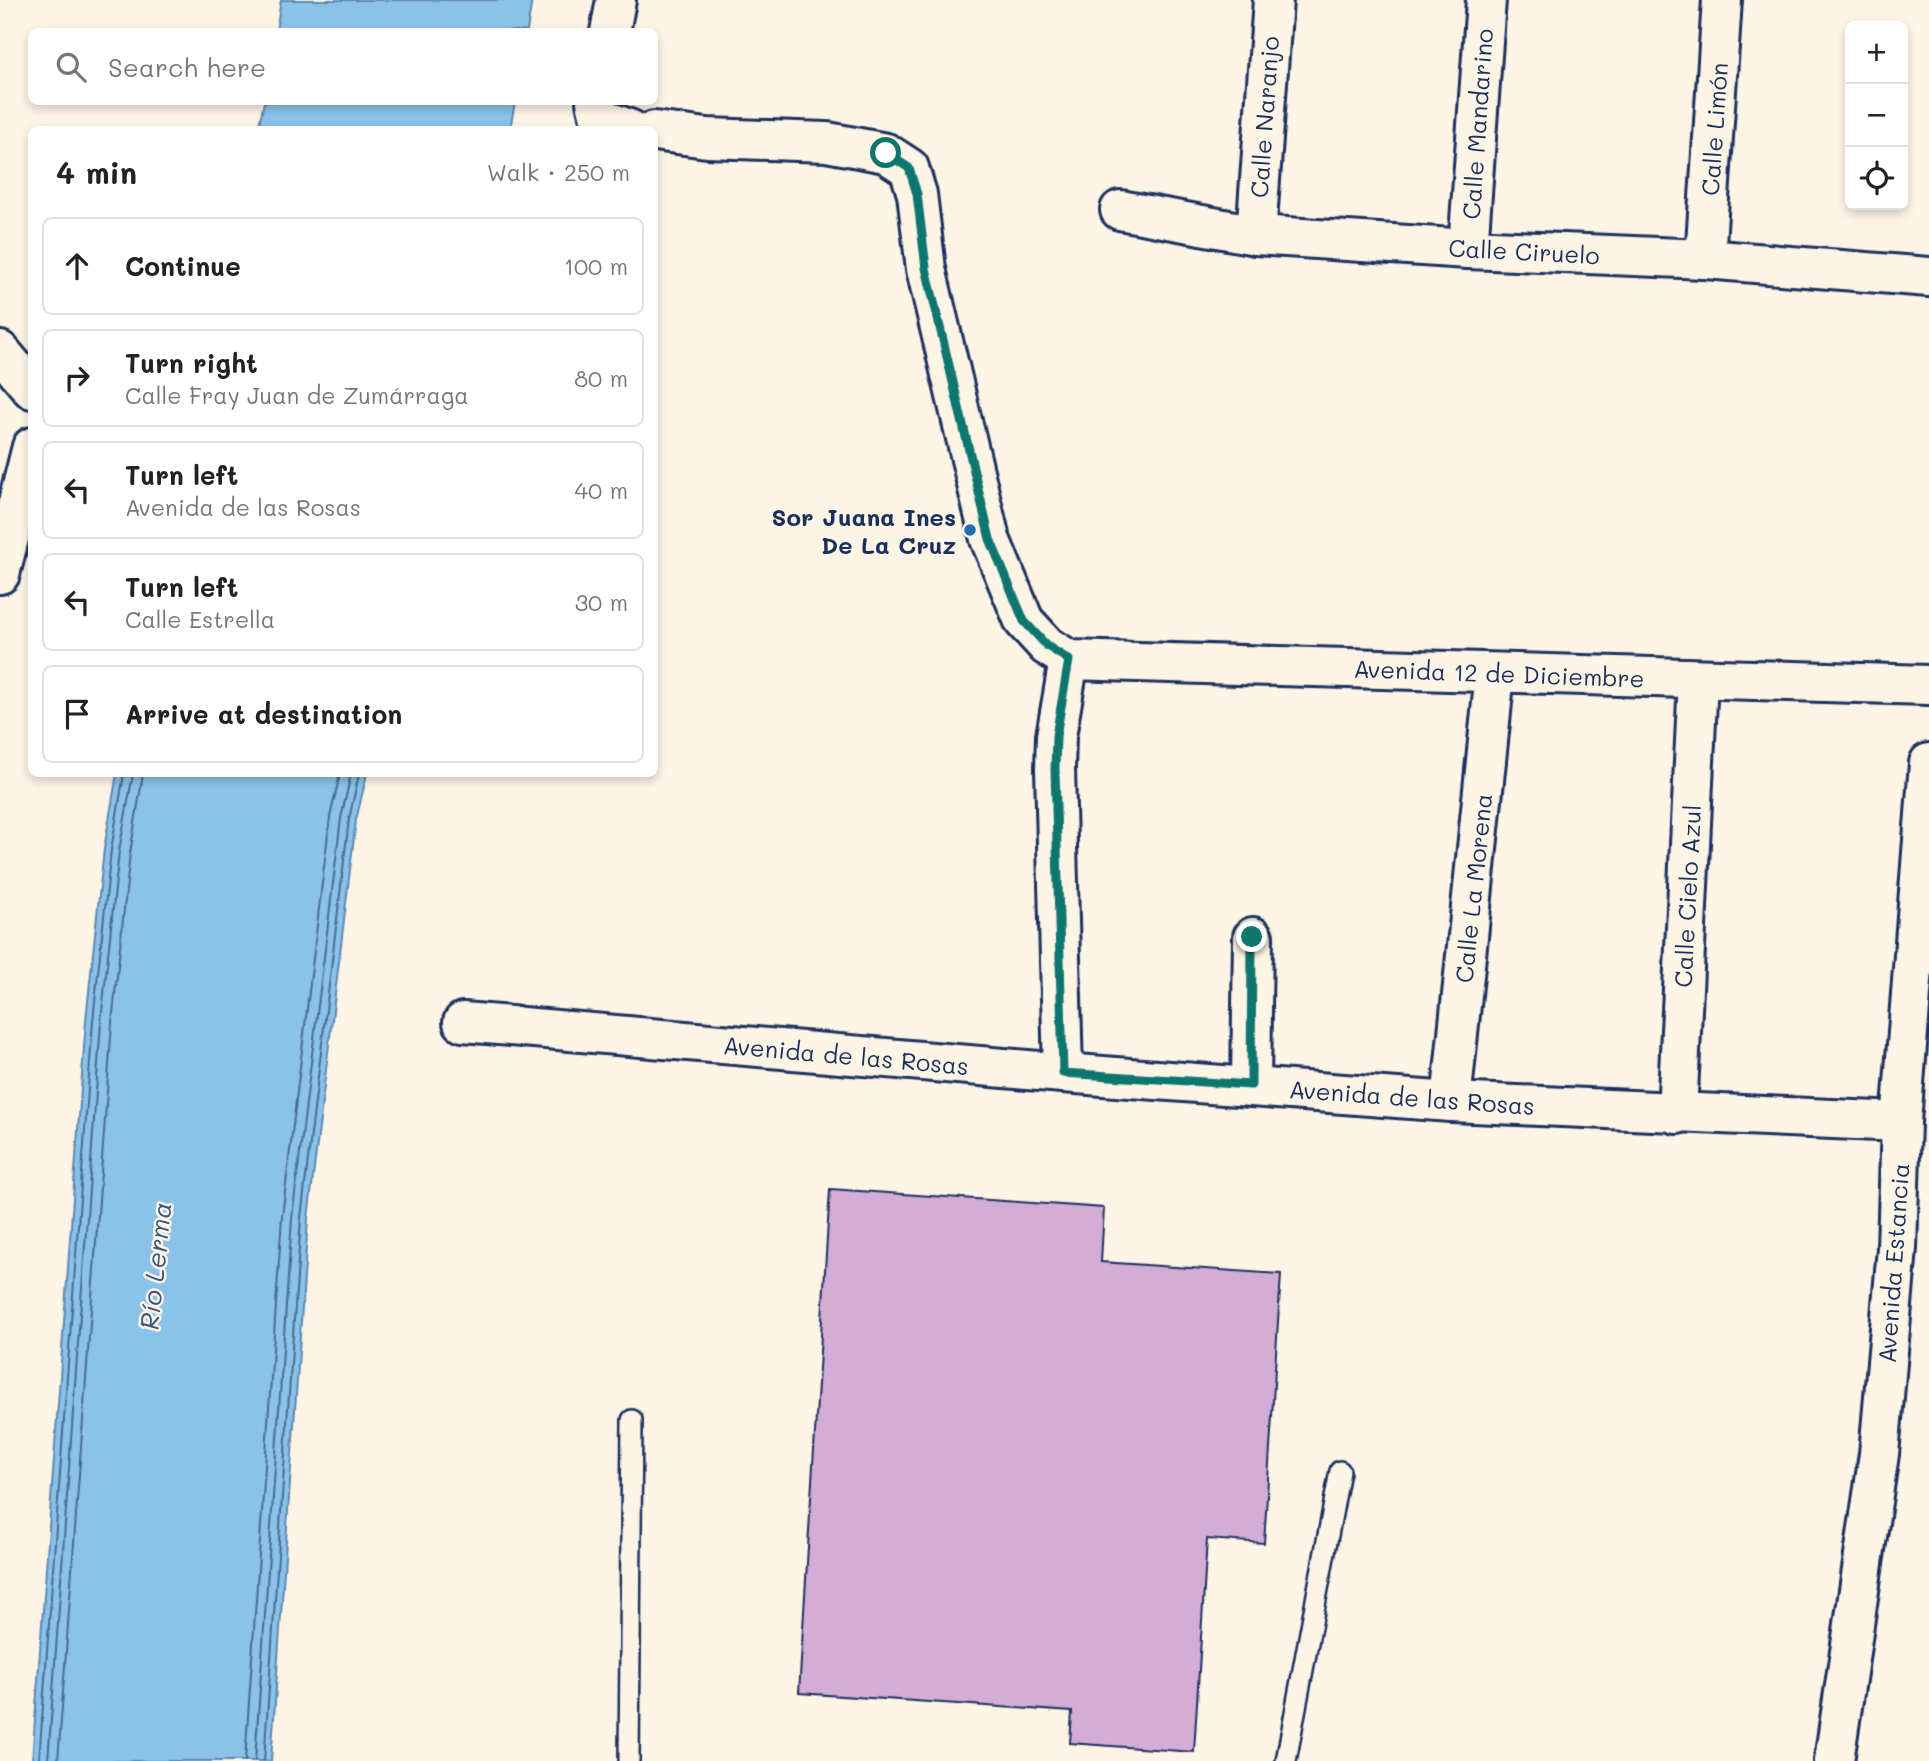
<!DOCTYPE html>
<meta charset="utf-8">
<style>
body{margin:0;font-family:Mali,sans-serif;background:#f2f2f2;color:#222}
.controls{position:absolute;right:21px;top:21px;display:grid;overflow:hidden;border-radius:10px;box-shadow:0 4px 10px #0003}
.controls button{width:63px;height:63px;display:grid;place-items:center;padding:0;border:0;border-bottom:2px solid #e0e0e0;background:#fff;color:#222;font:35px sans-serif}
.stop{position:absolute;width:21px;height:21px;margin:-16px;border:5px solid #0f766e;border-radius:50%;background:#fff}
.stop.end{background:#0f766e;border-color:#fff;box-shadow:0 2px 7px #0008}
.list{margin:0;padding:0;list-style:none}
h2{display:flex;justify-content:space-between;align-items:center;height:91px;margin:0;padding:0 28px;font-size:30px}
h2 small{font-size:23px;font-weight:400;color:#767676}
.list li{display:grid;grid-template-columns:46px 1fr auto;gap:21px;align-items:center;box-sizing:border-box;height:98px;margin:0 14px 14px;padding:0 14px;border:2px solid #e0e0e0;border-radius:10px}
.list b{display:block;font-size:26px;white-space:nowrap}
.list p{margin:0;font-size:23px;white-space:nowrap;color:#767676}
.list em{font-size:23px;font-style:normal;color:#767676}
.icon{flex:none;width:38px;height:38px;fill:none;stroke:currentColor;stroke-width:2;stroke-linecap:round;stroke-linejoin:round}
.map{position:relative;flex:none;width:1929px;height:1761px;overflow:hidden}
.search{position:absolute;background:#fff;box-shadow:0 4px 10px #0003;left:28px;top:28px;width:630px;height:77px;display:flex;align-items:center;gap:18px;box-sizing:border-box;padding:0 24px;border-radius:10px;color:#767676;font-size:26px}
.panel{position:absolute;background:#fff;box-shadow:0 4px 10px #0003;left:28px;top:126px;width:630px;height:651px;border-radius:10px}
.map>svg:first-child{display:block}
.water{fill:#8ac2e9;stroke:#5e87b1;stroke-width:2}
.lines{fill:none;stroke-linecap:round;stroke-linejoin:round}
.shore{stroke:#476a96;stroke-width:2}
.building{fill:#d3add6;stroke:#1b2f5e;stroke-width:2}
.lane-casing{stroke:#1b2f5e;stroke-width:24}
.street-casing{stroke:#1b2f5e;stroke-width:44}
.lane{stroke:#fcf5e5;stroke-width:19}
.street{stroke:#fcf5e5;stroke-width:38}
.route{stroke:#0f766e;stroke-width:9}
.poi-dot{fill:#1f6fb2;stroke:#fcf5e5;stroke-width:2.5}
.labels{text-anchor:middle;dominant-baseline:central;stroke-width:5;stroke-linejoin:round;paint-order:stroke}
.street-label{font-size:24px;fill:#1b2f5e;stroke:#fcf5e5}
.poi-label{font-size:24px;font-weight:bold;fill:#1b2f5e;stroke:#fcf5e5;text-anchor:end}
.water-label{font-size:26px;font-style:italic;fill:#375481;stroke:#fcf5e5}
</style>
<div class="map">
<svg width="1929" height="1761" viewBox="0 0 1929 1761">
<rect width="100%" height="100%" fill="#fcf5e5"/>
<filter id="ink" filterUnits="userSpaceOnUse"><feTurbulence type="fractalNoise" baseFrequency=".0143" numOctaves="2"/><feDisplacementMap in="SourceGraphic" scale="14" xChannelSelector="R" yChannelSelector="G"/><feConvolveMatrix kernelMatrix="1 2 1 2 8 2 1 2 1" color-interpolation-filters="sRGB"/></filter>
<g filter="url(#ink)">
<g class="water">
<path d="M281,0H532L527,31H276Z"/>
<path d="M264,102H515L510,129H258Z"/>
<path d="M117,774H367L356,820L308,1219L271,1761H32L86,1020L104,849Z"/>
</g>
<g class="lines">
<g class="shore">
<path d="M39,1761L93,1021L111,850L124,774"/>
<path d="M48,1761L101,1022L119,851L133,774"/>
<path d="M58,1761L112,1023L130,853L143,774"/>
<path d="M245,1761L282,1217L330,817L340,774"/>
<path d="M255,1761L292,1218L341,818L351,774"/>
<path d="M264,1761L301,1218L349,819L359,774"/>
</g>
</g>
<path class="building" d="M830,1189L1104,1208L1101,1262L1281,1274L1264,1543L1207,1539L1194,1752L1070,1743L1072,1712L799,1693Z"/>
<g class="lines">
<defs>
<g id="lane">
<path d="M629,1761L632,1420"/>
<path d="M1286,1761L1340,1471"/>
</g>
<g id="street">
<path d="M610,32L616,0"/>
<path d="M596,102L600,118L631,130"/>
<path d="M654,131L707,138L827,142L886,153L909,168L917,194L926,269L990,539L1024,621L1047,646L1069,660L1929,685"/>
<path d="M1120,210L1256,235L1468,249L1705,259L1929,277"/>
<path d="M1256,235L1273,0"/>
<path d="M1468,249L1486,0"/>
<path d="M1705,259L1722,0"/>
<path d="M0,351L32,389"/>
<path d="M0,574L32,447"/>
<path d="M463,1022L1063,1073L1451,1102L1901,1122"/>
<path d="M1063,1073L1055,769L1056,736L1069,660"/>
<path d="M1251,1085L1253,937"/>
<path d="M1451,1102L1495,673"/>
<path d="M1677,1114L1698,679"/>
<path d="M1834,1761L1879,1454L1897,1248L1901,1122L1929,763"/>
</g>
</defs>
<use href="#lane" class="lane-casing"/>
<use href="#street" class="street-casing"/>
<use href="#lane" class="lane"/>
<use href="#street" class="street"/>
</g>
</g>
<g class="lines" filter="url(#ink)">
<path class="route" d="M886,153L909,168L917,194L926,268L990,539L1024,621L1047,646L1069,660L1056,736L1055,769L1063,1073L1251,1085L1252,937"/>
</g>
<circle class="poi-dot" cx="970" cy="530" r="7"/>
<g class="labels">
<g class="street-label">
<text transform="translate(1264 117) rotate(-86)">Calle Naranjo</text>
<text transform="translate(1477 124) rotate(-86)">Calle Mandarino</text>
<text transform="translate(1714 129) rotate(-86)">Calle Limón</text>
<text transform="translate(1524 251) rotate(3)">Calle Ciruelo</text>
<text transform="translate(1499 673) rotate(2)">Avenida 12 de Diciembre</text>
<text transform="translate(1473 888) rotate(-84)">Calle La Morena</text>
<text transform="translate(1687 896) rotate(-87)">Calle Cielo Azul</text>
<text transform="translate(846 1055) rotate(5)">Avenida de las Rosas</text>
<text transform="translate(1412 1097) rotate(4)">Avenida de las Rosas</text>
<text transform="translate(1893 1263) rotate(-86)">Avenida Estancia</text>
</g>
<g class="poi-label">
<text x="956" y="516">Sor Juana Ines<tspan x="956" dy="28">De La Cruz</tspan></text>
</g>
<g class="water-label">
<text transform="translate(155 1266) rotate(-84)">Río Lerma</text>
</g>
</g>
</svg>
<div class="controls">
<button>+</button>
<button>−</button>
<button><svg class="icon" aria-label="locate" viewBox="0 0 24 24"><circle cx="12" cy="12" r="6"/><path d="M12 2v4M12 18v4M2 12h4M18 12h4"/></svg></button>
</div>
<div class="stop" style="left:886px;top:153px"></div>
<div class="stop end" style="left:1252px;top:937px"></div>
<div class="search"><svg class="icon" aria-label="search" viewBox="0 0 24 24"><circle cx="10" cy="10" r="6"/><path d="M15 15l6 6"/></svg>Search here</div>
<section class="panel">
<h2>4 min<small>Walk · 250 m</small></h2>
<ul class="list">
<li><svg class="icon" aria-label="ahead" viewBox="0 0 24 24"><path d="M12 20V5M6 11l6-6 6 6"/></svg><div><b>Continue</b></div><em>100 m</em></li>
<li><svg class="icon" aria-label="right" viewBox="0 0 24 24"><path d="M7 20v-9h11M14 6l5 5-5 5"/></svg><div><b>Turn right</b><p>Calle Fray Juan de Zumárraga</p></div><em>80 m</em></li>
<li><svg class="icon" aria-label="left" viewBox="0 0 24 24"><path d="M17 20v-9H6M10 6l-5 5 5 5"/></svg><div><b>Turn left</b><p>Avenida de las Rosas</p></div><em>40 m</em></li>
<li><svg class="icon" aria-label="left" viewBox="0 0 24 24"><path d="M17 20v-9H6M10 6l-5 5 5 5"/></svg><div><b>Turn left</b><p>Calle Estrella</p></div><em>30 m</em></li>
<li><svg class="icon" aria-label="arrive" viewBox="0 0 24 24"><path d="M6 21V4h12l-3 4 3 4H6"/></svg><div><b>Arrive at destination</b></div></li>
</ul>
</section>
</div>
